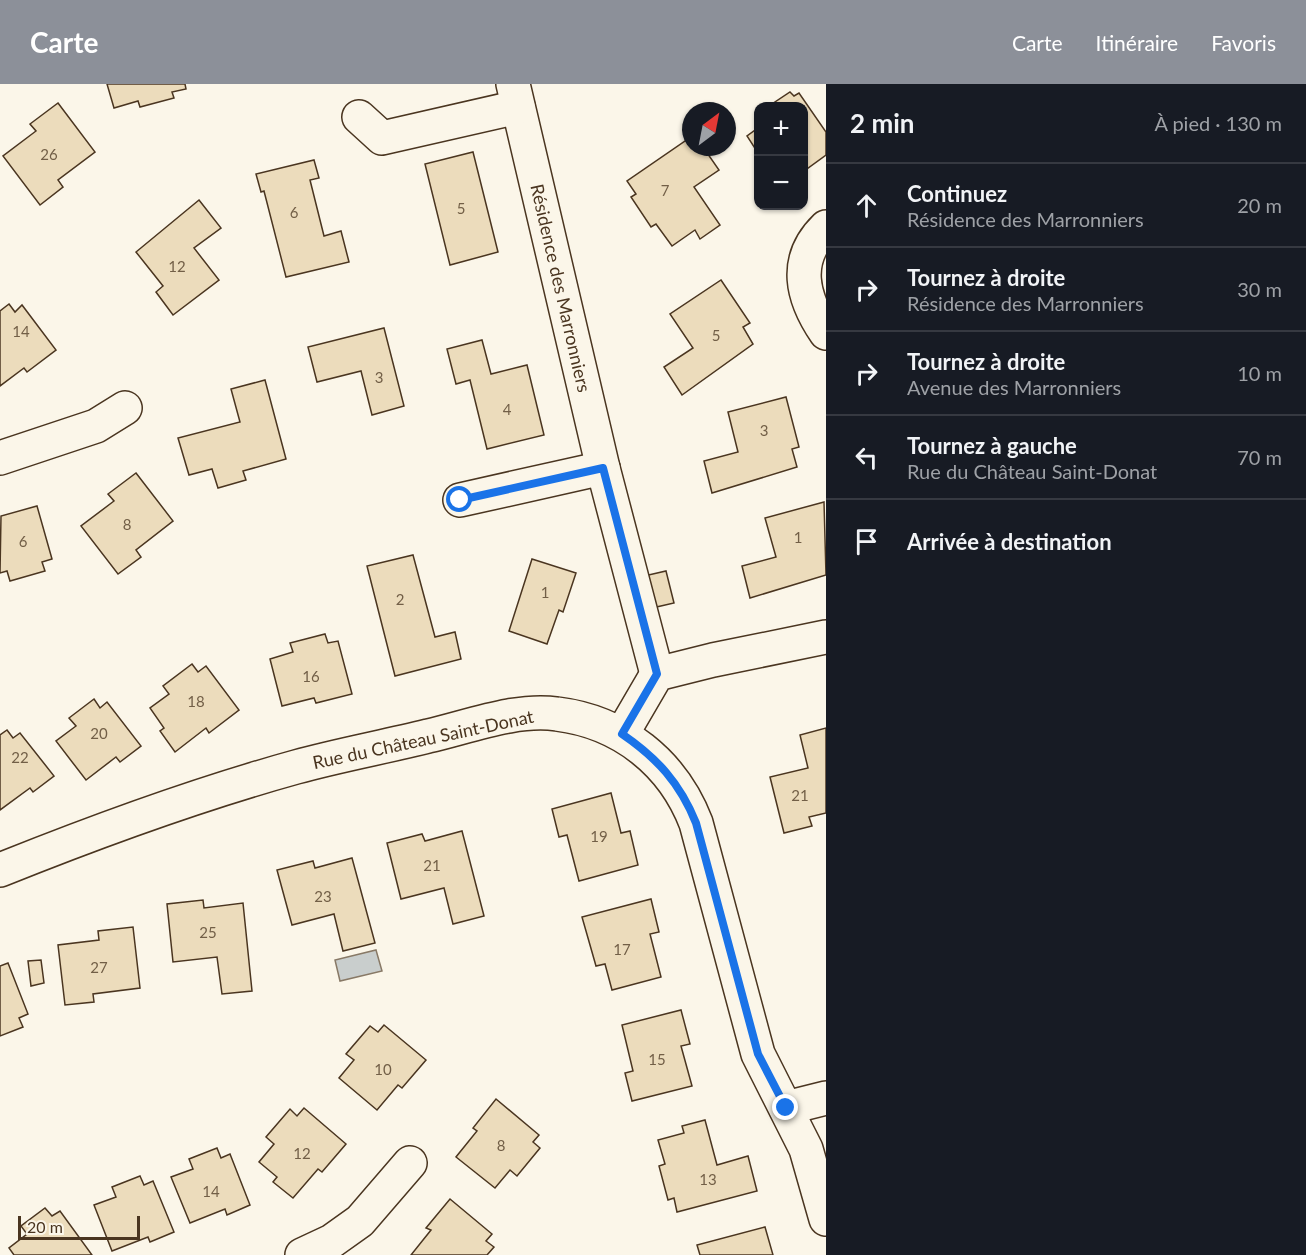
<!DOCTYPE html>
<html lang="fr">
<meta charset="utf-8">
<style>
body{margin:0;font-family:Lato,sans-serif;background:#20242c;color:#f1f3f6}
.controls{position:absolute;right:18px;top:18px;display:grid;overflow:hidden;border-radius:12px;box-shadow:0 2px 4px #0004}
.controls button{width:54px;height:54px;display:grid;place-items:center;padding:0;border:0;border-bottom:2px solid #363941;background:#171b24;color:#f1f3f6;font:30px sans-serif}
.compass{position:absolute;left:682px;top:18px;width:54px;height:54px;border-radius:50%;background:#171b24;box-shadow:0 2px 4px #0004;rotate:32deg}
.scale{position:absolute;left:18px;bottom:15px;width:122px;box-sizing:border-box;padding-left:6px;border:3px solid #4a3520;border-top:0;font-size:16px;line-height:21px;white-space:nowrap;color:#4a3520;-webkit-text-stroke:4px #fbf6e9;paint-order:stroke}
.stop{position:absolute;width:18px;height:18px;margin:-14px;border:4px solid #1a73e8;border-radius:50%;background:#fff}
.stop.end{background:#1a73e8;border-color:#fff;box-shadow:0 2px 6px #0008}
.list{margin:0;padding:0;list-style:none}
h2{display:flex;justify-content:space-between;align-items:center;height:78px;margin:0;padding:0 24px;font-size:26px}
h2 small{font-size:20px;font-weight:400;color:#9ea1a6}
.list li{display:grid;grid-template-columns:39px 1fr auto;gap:18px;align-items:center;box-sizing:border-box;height:84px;padding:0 24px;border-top:2px solid #363941}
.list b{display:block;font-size:22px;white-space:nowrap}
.list p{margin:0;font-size:20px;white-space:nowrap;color:#9ea1a6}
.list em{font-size:20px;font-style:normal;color:#9ea1a6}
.icon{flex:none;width:33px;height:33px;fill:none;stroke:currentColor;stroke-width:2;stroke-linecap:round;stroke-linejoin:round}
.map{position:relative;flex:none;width:826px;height:1171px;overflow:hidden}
header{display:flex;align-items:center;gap:36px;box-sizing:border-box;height:84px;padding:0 30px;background:#8c9099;color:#fff}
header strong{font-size:28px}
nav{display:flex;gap:33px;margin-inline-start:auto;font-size:21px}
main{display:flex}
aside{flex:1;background:#171b24}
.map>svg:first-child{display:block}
.water{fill:#c9cecd;stroke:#887966;stroke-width:1.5}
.building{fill:#ecdcbc;stroke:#4a3520;stroke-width:1.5}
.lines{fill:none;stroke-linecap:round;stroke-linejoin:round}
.minor-casing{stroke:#4a3520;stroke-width:36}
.minor{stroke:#fbf6e9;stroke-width:33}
.route{stroke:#1a73e8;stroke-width:8}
.labels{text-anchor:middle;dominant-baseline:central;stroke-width:4.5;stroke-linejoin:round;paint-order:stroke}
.number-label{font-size:15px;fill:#725f47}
.street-label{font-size:18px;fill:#4a3520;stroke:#fbf6e9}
</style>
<header>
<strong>Carte</strong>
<nav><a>Carte</a><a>Itinéraire</a><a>Favoris</a></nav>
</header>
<main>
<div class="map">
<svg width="826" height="1171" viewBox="0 0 826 1171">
<rect width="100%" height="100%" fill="#fbf6e9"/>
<path class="water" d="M376,866L382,887L340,897L335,876Z"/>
<g class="building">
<path d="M107,0H185L186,5L172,8L174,14L140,23L138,17L114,24Z"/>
<path d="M790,8L794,12L799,9L826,48V71L804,87V22H769Z"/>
<path d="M58,19L95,68L58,96L63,103L40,121L3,72L36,47L30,40Z"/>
<path d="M758,44V69L747,52Z"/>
<path d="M691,53V63H703L719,86L694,103L720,141L700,155L695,146L672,162L656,140L651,143L631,113L636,110L627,97Z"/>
<path d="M473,68L498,168L450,181L425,80Z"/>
<path d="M314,76L319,94L310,96L324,152L341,147L349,178L286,193L264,107L261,108L256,90Z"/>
<path d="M199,116L221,144L194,164L219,196L173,231L156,208L163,202L136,168Z"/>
<path d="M721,196L750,239L743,243L753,260L682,311L664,283L693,264L670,230Z"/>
<path d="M9,220L15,228L22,221L56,266L27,288L24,284L0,302V227Z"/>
<path d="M384,244L404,322L372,331L361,287L317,298L308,263Z"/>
<path d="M482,256L491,290L527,281L544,351L487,365L470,296L456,300L447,265Z"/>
<path d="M265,296L286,375L243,387L246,396L218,404L212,385L189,391L178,354L240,338L231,305Z"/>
<path d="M786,313L799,363L792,365L797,383L712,409L704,377L738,368L728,328Z"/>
<path d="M136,389L173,437L136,466L141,473L118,490L81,442L114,417L108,410Z"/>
<path d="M824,418L826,491L750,514L742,482L776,473L765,434Z"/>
<path d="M37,422L52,475L42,478L45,487L10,497L7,487L0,489L1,432Z"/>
<path d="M413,471L435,553L455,548L461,575L395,592L367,482Z"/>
<path d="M532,475L576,489L563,528L559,526L547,560L509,547Z"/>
<path d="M666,487L674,519L652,524L644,492Z"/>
<path d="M325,550L328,559L338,557L352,610L316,619L314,614L282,622L270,575L293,568L290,559Z"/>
<path d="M192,580L198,588L206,582L239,626L209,649L206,644L175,668L160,647L164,644L150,624L169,610L163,602Z"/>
<path d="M94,615L100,624L107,618L141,662L120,678L116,673L86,696L56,657L76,642L69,634Z"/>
<path d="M826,644V729L809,733L812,742L784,749L770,693L808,684L800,651Z"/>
<path d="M7,646L13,654L20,649L54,692L33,708L30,704L0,726V651Z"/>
<path d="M611,709L621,749L630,747L638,781L579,797L567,751L559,753L552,725Z"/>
<path d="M462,747L484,832L453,840L444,804L401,815L387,759L422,750L425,757Z"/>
<path d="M352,774L375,859L343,867L334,830L292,841L277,786L313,777L315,784Z"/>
<path d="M651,815L659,848L650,850L661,893L612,906L605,880L596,882L582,833Z"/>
<path d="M203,816L204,824L243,819L252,907L222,910L217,873L173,878L167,820Z"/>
<path d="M133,843L140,904L93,910L94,918L65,921L58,861L99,856L98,847Z"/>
<path d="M41,876L44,899L31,902L28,877Z"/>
<path d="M8,879L28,930L19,934L23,943L0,952V882Z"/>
<path d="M681,926L690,960L681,962L692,1002L632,1017L625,989L633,987L622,941Z"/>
<path d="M384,941L426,976L402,1004L398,1001L377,1026L339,994L354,976L346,970L370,942L378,948Z"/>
<path d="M496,1015L539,1051L533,1058L540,1064L517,1092L510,1086L495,1104L456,1073L477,1047L473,1044Z"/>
<path d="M304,1024L346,1060L322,1088L318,1085L293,1114L273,1098L277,1093L259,1078L274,1060L266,1053L290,1025L297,1032Z"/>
<path d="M705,1036L717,1081L748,1072L757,1107L677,1128L674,1114L668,1116L659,1082L665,1080L658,1056L684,1049L682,1042Z"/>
<path d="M217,1064L221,1074L230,1070L250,1121L227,1131L225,1125L190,1139L171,1093L193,1085L189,1075Z"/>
<path d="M140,1092L144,1101L153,1097L174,1148L150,1158L148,1153L112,1167L94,1121L116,1113L112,1103Z"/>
<path d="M450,1115L492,1150L486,1157L494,1163L487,1171H411L431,1146L426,1144Z"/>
<path d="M45,1124L52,1132L60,1127L92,1171H14L9,1164L27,1150L21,1142Z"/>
<path d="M765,1143L773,1171H700L697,1161Z"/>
</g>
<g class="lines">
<defs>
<g id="minor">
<path d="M513,0L603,384L657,590"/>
<path d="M359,33L382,54L518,23"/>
<path d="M826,143C792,176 802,214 826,249"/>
<path d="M0,374L96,342L125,324"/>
<path d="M460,416L603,384"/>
<path d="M622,650L657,590L713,576L826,553"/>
<path d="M0,786C97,747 195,711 296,683C339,671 384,663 428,652C468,643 516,624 557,630C622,638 673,679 696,739L758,970L806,1065L826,1135"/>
<path d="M786,1024L826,1014"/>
<path d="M302,1171L332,1157L360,1137L410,1079"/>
</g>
</defs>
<use href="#minor" class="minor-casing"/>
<use href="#minor" class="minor"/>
</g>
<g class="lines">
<path class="route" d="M460,416L603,384L657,590L622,650C657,674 680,699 696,739L758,970L786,1024"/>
</g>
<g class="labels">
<g class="number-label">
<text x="49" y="70">26</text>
<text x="665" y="106">7</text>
<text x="461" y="124">5</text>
<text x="294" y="128">6</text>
<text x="177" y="182">12</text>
<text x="21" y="247">14</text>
<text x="716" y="251">5</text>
<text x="379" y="293">3</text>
<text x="507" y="325">4</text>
<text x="764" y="346">3</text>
<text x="127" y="440">8</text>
<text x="798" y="453">1</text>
<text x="23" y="457">6</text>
<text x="545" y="508">1</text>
<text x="400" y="515">2</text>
<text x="311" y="592">16</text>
<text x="196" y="617">18</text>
<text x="99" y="649">20</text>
<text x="20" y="673">22</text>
<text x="800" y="711">21</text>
<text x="599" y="752">19</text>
<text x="432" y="781">21</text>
<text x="323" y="812">23</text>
<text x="208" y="848">25</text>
<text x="622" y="865">17</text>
<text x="99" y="883">27</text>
<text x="657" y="975">15</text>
<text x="383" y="985">10</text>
<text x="501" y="1061">8</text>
<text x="302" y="1069">12</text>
<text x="708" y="1095">13</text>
<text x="211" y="1107">14</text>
</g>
<g class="street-label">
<text transform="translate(561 204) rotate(77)">Résidence des Marronniers</text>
<text transform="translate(423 655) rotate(-12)">Rue du Château Saint-Donat</text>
</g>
</g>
</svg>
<div class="controls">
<button>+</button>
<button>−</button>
</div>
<svg class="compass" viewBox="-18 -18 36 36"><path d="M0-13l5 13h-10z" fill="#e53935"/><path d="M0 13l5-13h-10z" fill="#9ea1a6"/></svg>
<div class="scale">20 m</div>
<div class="stop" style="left:460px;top:416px"></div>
<div class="stop end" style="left:786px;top:1024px"></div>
</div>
<aside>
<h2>2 min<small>À pied · 130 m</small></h2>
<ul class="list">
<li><svg class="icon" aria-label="ahead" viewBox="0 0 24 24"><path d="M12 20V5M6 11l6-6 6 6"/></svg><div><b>Continuez</b><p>Résidence des Marronniers</p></div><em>20 m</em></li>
<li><svg class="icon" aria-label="right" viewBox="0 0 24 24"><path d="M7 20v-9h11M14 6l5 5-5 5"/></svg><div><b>Tournez à droite</b><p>Résidence des Marronniers</p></div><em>30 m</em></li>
<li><svg class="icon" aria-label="right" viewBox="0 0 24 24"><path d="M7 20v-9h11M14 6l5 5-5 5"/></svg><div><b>Tournez à droite</b><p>Avenue des Marronniers</p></div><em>10 m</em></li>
<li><svg class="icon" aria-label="left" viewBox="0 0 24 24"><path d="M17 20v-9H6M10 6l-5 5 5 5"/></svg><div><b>Tournez à gauche</b><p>Rue du Château Saint-Donat</p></div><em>70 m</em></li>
<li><svg class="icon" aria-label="arrive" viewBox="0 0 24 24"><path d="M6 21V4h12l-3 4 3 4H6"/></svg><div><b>Arrivée à destination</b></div></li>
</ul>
</aside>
</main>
